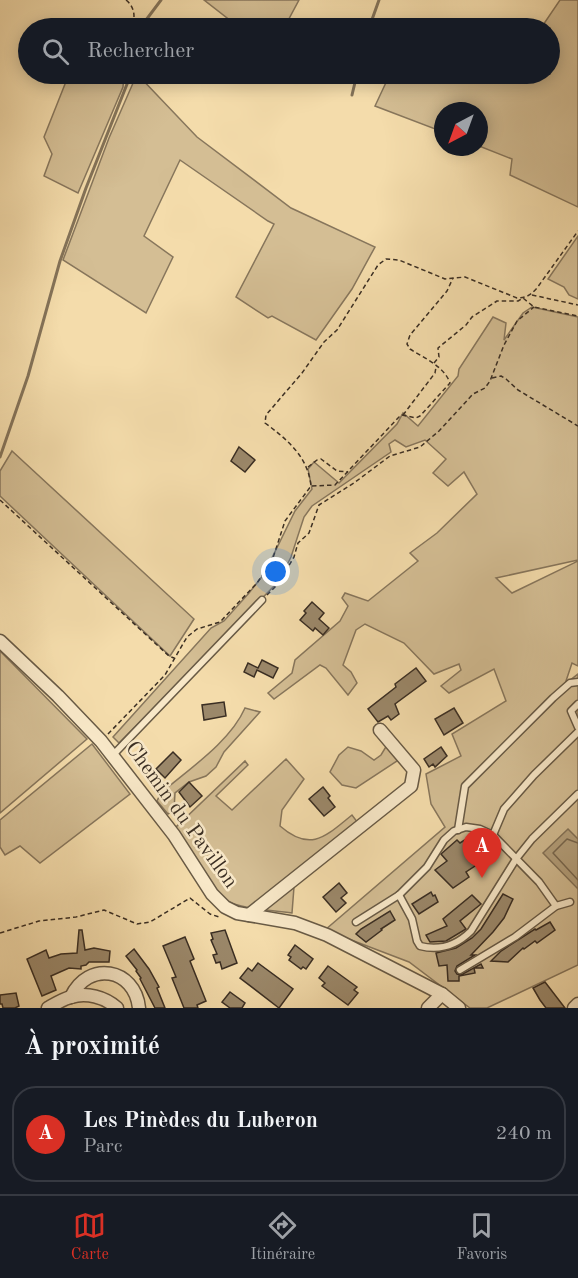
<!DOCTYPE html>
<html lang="fr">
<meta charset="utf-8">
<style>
body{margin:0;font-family:"Old Standard TT",serif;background:#20242c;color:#f1f3f6}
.compass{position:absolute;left:434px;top:102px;width:54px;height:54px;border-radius:50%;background:#171b24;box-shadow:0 3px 15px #0003;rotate:221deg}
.you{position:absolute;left:276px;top:572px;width:21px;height:21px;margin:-15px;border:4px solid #fff;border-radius:50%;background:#1a73e8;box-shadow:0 0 0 9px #1a73e833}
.badge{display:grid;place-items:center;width:39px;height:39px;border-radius:50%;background:#d93025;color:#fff;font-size:20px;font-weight:700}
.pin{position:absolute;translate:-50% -50px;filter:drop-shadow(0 2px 3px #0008)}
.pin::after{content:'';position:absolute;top:32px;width:21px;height:18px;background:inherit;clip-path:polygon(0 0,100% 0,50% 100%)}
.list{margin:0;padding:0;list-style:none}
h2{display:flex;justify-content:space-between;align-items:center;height:78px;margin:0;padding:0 24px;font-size:26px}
h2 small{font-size:20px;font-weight:400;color:#9ea1a6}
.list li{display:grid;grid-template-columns:39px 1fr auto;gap:18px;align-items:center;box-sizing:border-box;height:96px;margin:0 12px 12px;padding:0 12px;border:2px solid #363941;border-radius:24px}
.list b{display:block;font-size:22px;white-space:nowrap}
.list p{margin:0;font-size:20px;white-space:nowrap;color:#9ea1a6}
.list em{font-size:20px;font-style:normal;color:#9ea1a6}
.icon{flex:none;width:33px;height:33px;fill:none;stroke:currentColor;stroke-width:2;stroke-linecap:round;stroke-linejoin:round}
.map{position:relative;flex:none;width:578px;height:1008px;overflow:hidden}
.search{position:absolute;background:#171b24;box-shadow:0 3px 15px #0003;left:18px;right:18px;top:18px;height:66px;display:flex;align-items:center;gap:15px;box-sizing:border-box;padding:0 21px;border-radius:33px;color:#9ea1a6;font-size:22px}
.sheet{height:186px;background:#171b24}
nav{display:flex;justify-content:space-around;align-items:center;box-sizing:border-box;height:84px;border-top:2px solid #363941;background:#171b24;font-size:16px;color:#9ea1a6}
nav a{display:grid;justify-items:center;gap:3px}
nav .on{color:#d93025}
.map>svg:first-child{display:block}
.green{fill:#d4be94;stroke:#87765c;stroke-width:1.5}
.water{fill:#b5a17d;stroke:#847359;stroke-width:1.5}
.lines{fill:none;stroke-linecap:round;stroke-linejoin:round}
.shore{stroke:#786850;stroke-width:1.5}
.stream{stroke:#847359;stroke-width:3}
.building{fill:#9b886a;stroke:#3a2e23;stroke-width:1.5}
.lane-casing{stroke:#685a45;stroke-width:9}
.street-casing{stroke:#685a45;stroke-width:15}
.path{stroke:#3a2e23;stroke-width:1.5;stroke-dasharray:4.5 3;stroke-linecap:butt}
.lane{stroke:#f8e8c8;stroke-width:6}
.street{stroke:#f8e8c8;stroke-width:12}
.labels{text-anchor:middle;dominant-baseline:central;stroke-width:5;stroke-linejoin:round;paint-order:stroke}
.street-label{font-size:21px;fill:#3a2e23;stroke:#f8e8c8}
</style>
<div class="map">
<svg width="578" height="1008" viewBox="0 0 578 1008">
<rect width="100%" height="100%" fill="#f4dcab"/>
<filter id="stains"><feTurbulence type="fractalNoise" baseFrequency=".00333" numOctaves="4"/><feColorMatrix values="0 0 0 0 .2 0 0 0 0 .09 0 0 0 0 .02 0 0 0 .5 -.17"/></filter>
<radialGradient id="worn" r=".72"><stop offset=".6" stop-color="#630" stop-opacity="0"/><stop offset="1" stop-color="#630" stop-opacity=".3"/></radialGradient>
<g class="green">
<path d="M204,0H299L284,28H240Z"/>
<path d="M560,0H578V207L510,175L512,159L479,146V111H443V132L375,106L390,74H550V28H541Z"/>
<path d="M69,74H124L123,87L78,193L44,176L52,154L44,137Z"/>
<path d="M137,74L197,137L291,208L375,247L352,289L316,340L272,316L268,318L236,297L274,224L268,221L180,160L144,236L173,257L146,313L63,260L109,138Z"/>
<path d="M578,236V299L569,295L564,287L548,279Z"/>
<path d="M532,307L578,317V560L496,578L512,593L578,561V666L572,663L565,684L578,674V965L487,1008H470L409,962L325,930L445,827L431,804L426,774L461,756L452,734L506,701L494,669L449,693L441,686L461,670L459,664L434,674L404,643L365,624L356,630L343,665L351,672L357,683L348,695L326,668L320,665L274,699L268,693L292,673L295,660L340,621L348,606L342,598L345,593L368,601L418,561L410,553L437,533L477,494L464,472L448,486L433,473L446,459L425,440L406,447L395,440L389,444L391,452L312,506L304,517L291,557L279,581L119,743L113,737L211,628L224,621L249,593L264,574L295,511L312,489L308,469L314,462L339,483L397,424L403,413L418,426L458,376L459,369L493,317L506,323L504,340L523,313Z"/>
<path d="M12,451L194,619L170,656L0,496V471Z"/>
<path d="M0,651L87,739L0,813Z"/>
<path d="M245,708L260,712L224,752L216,767L206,776L189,782L175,793L174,810L168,814L157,801L161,793C189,769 230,742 245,708Z"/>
<path d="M92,744L130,794L40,863L20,846L5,855L0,847V820Z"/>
<path d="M387,745L400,759L356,788L342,785L330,772L339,755L348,747L361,751L374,760L381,755Z"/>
<path d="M286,759L304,779L282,810L280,826C311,853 326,836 352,815L358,823L295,874L292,913C273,910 249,910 231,903C211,894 187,848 175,828L245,761L248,765L216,796L232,810Z"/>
</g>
<path class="water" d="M568,829L578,839V889L543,853Z"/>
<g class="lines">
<path class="shore" d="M578,843L567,839L553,853L578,880"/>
<g class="stream">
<path d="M140,28L161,0"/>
<path d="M369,28L379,0"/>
<path d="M352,95L357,74"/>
<path d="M0,457L28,376L60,261L86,188L131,74"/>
</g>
</g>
<g class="building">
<path d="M239,447L255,460L245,472L231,461Z"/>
<path d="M312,602L324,613L319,619L329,628L323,635L315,628L313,631L300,620L306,613L304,611Z"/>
<path d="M262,660L278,668L273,678L257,670L254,677L244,672L248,663L258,668Z"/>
<path d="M416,668L426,681L395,704L399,714L391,720L388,716L378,722L368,709L396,687L395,684Z"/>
<path d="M224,702L226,716L204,720L202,705Z"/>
<path d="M454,708L463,723L444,735L435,719Z"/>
<path d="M441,747L447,756L435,767L433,764L429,767L424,759Z"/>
<path d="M173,752L181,760L165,778L156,769Z"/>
<path d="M189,782L202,796L190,807L179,792Z"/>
<path d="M323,787L330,796L328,798L335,807L324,816L309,799Z"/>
<path d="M474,834L481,844L469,851L478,864L466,872L469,877L453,888L435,870L447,861L441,854L457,840L460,843Z"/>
<path d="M339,883L347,893L341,898L346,903L336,912L323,897Z"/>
<path d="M431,892L433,896L435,895L438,902L419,914L412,904Z"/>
<path d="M503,894L513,899L504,918L493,932L471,955H475L457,966L455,971L457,974L461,975L481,964L483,968H474L475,973L459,976V981H448L447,965L439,966L436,953L456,948L472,938L481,929Z"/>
<path d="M472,895L481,904L460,921L466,929L446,941L430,942L426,935L447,926L443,919Z"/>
<path d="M390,911L395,920L381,929L382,930L366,942L356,934L361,929Z"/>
<path d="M550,922L555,930L537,943L535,941L524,949L523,948L508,962L491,961L501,951L535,929L536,930Z"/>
<path d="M79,930H82L85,950L94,948L110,951L109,962H89L86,965L81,966V969L69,968L51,976L56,990L42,996L27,959L46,950L49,958L61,954L77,953Z"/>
<path d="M225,930L237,963L222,969L220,962L216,963L213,955L217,954L211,940L213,939L211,933Z"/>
<path d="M185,937L194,959L190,961L206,1001L197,1005L198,1008H184L172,978L176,977L163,946Z"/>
<path d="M295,945L313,959L306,969L303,967L301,969L289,960L291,957L288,955Z"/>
<path d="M134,949L149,969L159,987L157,988L165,1008H155L140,979L141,978L136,971L137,970L126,956Z"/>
<path d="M258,963L293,989L279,1008L240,978L248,968L252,971Z"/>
<path d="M328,966L357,987L354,990L358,993L348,1005L322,986L325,983L319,978Z"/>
<path d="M545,982L565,1008H546L540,1000L533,988Z"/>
<path d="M230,992L245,1003L242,1008H230L222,1002Z"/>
<path d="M16,993L19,1006L15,1008H3L2,1004H0V995Z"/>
</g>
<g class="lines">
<defs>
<g id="lane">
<path d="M578,704L571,711L578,727"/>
<path d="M113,755L262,600"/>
<path d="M458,830L465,786L553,698L570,683L578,682"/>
<path d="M493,835L504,809L534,775L578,732"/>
<path d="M399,895L412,919L417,941L420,946C440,951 457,945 471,931L516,859L532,839L578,794"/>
<path d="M356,922L399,895L427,867L444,840L454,831L466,827L480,829L493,835L539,882L556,906"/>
<path d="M460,970L515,937L556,906L570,902"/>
</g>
<g id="street">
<path d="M0,641L58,696L101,741L174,835L212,894L225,907L237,913L295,923L327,935L442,994L459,1008"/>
<path d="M249,915L411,786L414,770L380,730"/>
<path d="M71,997C88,960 135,968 139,1008"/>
<path d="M48,1008C55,1004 63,999 71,997C86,992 105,997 117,1008"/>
<path d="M428,1008L442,994"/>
<path d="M574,1008L578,1004"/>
</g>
</defs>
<use href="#lane" class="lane-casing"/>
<use href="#street" class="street-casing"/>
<g class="path">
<path d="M126,0C135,7 136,18 131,28"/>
<path d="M532,295L578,305"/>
<path d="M434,363L439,357L438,348L466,325L472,317L497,301H518L523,298L534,307L578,316"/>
<path d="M492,378L501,376L506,379L518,390L578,426"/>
<path d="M403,415L435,373L436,367"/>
<path d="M308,467L317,460L321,459L337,471L348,472"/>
<path d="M312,486L335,485L399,417L402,415L416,418L420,416L450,383C444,366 424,358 410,349L407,344L410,335L447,291L453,278"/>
<path d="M0,500L169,656L174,658"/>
<path d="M267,595L278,584L294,557L298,543L309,533L319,505L354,483L390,456L420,447L439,431L473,394L485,388L490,381L504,345L517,321L534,307"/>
<path d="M108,734L165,675L187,637L197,629L220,622L257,583L272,561L285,521L311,486C308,457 288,440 265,423L266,415L302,373L324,342L337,330L378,265L386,259L399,260L445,279L465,277L517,298C526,298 531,295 537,288L578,231"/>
<path d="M0,933L39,921L76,917L104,910L137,924L150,922L190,898L210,914L219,917"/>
</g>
<use href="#lane" class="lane"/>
<use href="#street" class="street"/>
</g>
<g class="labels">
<g class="street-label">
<text transform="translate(181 815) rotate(54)">Chemin du Pavillon</text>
</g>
</g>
<rect width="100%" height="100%" filter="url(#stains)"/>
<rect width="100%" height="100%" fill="url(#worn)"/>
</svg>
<svg class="compass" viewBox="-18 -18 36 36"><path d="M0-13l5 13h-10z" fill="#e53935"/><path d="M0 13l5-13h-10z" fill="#9ea1a6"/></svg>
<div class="you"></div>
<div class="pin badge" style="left:482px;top:878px">A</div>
<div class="search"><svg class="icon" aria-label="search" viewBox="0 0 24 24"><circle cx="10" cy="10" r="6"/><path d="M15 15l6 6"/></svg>Rechercher</div>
</div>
<section class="sheet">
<h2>À proximité<small></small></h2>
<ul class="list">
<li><span class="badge">A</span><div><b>Les Pinèdes du Luberon</b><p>Parc</p></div><em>240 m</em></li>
</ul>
</section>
<nav>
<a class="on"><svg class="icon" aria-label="map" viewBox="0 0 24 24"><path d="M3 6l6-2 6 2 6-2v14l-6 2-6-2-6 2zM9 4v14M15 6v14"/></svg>Carte</a>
<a><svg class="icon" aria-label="directions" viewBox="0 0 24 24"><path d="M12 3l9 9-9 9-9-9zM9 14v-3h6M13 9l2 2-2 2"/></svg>Itinéraire</a>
<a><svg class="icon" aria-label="saved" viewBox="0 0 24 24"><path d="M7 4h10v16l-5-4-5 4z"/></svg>Favoris</a>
</nav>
